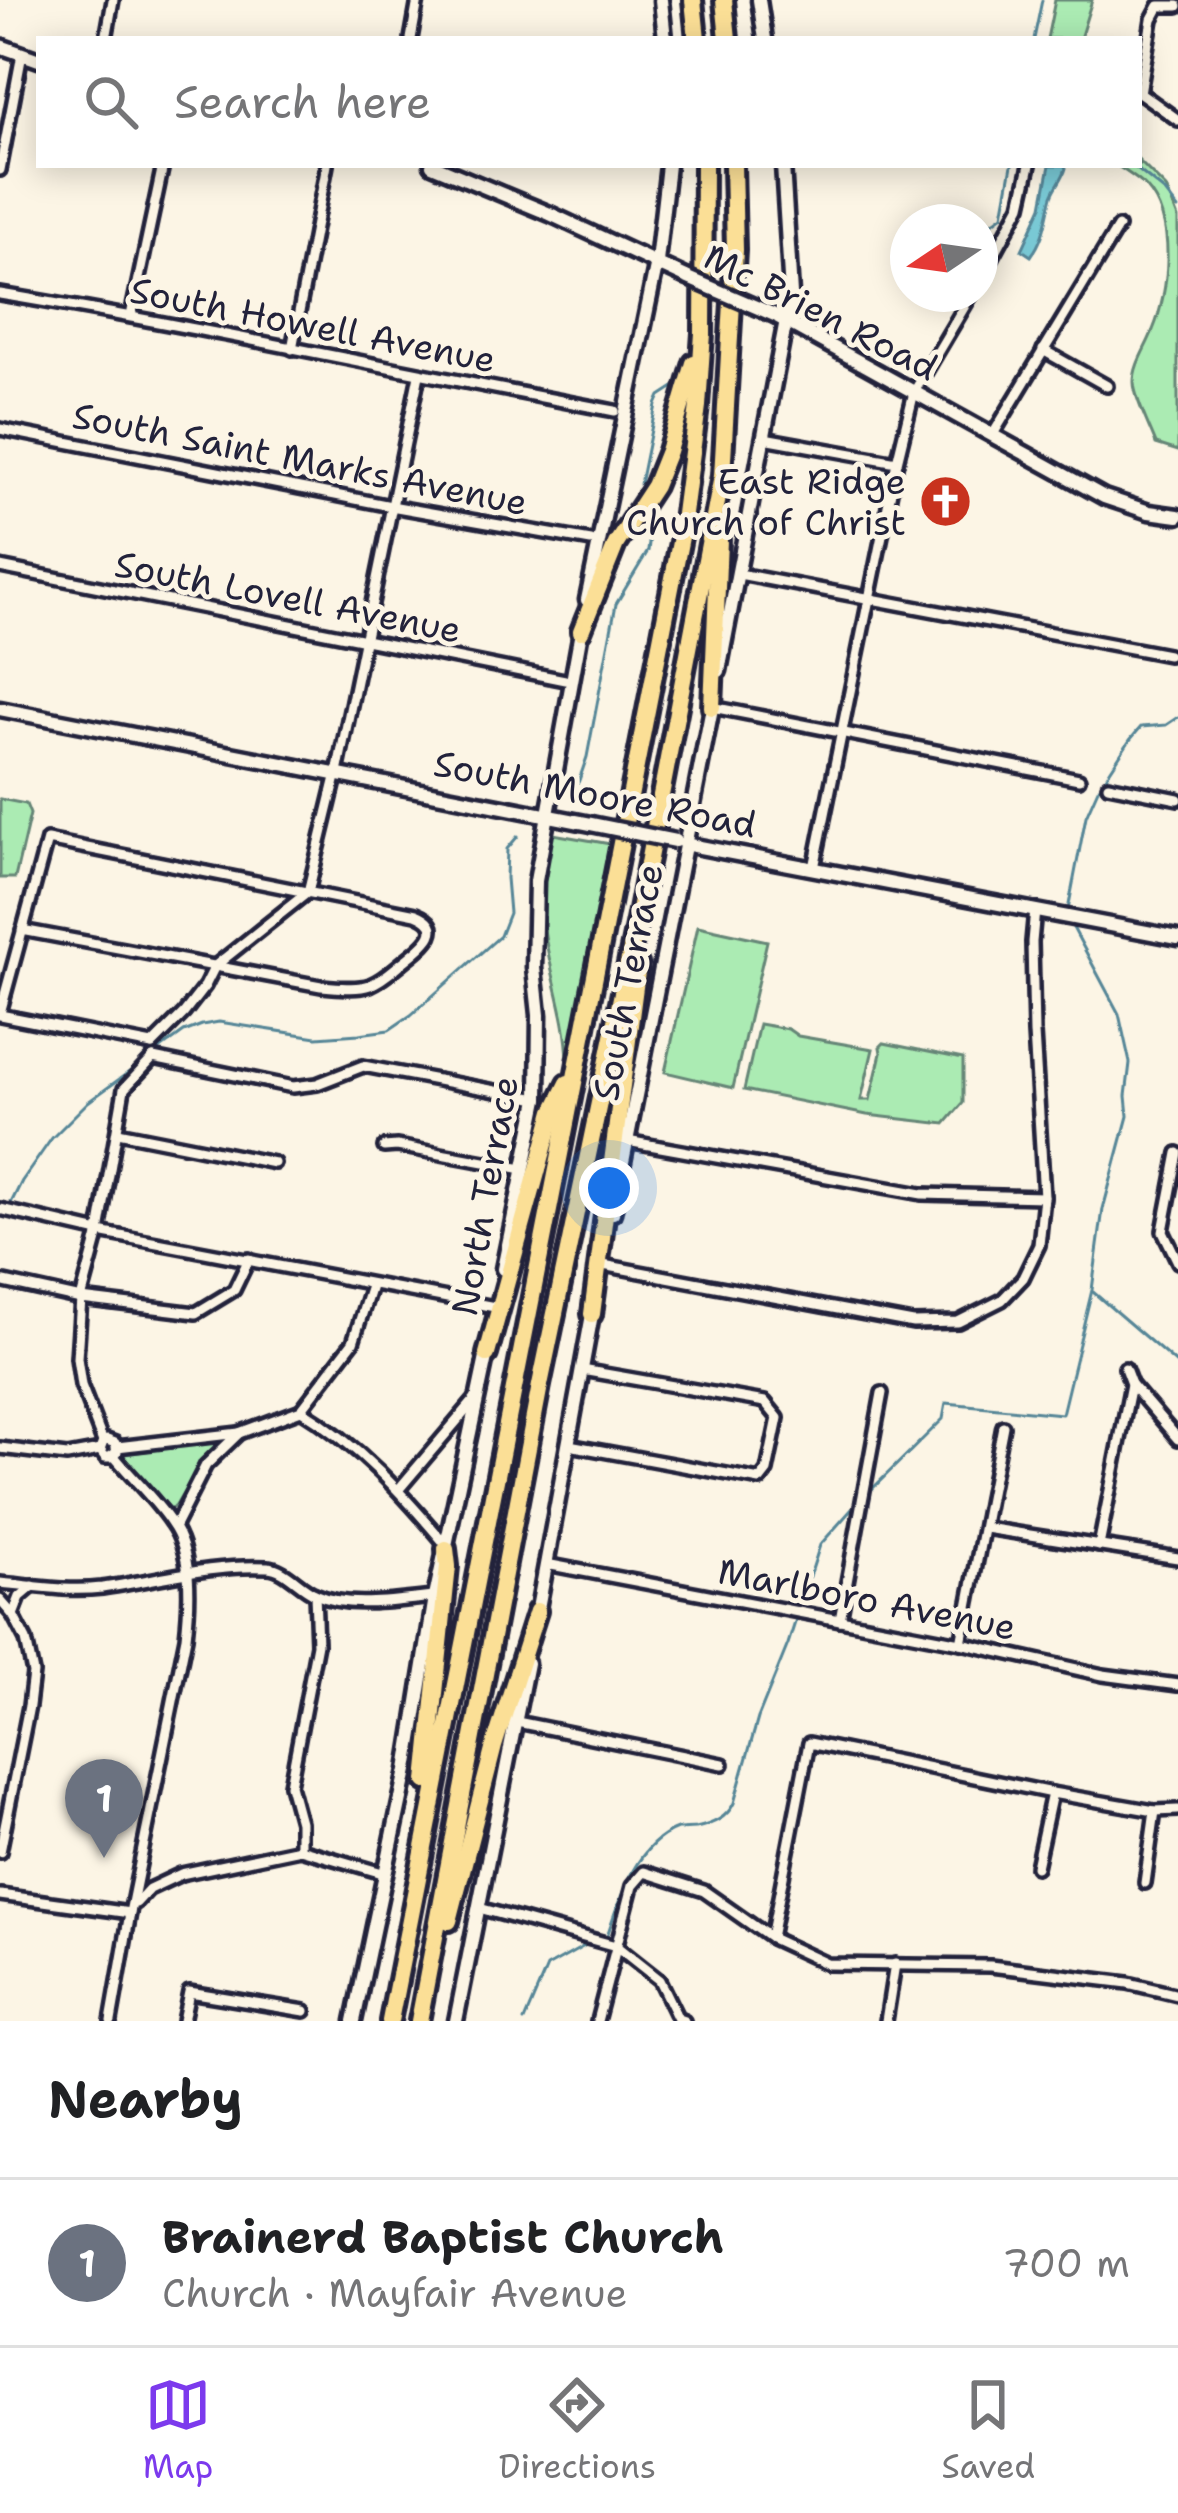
<!DOCTYPE html>
<meta charset="utf-8">
<style>
body{margin:0;font-family:"Shantell Sans",sans-serif;background:#f6f6f6;color:#202124}
.compass{position:absolute;left:890px;top:204px;width:108px;height:108px;border-radius:50%;background:#fff;box-shadow:0 6px 30px #0003;rotate:257deg}
.you{position:absolute;left:609px;top:1188px;width:42px;height:42px;margin:-30px;border:9px solid #fff;border-radius:50%;background:#1a73e8;box-shadow:0 0 0 18px #1a73e833}
.badge{display:grid;place-items:center;width:78px;height:78px;border-radius:50%;background:#7c3aed;color:#fff;font-size:39px;font-weight:700}
.pin{position:absolute;translate:-50% -99px;filter:drop-shadow(0 3px 6px #0008)}
.pin::after{content:'';position:absolute;top:63px;width:42px;height:36px;background:inherit;clip-path:polygon(0 0,100% 0,50% 100%)}
.list{margin:0;padding:0;list-style:none}
h2{display:flex;justify-content:space-between;align-items:center;height:156px;margin:0;padding:0 48px;font-size:51px}
h2 small{font-size:39px;font-weight:400;color:#757577}
.list li{display:grid;grid-template-columns:78px 1fr auto;gap:36px;align-items:center;box-sizing:border-box;height:168px;padding:0 48px;border-top:3px solid #e0e0e0}
.list b{display:block;font-size:45px;white-space:nowrap}
.list p{margin:0;font-size:39px;white-space:nowrap;color:#757577}
.list em{font-size:39px;font-style:normal;color:#757577}
.icon{flex:none;width:66px;height:66px;fill:none;stroke:currentColor;stroke-width:2;stroke-linecap:round;stroke-linejoin:round}
.map{position:relative;flex:none;width:1178px;height:2021px;overflow:hidden}
.search{position:absolute;background:#fff;box-shadow:0 6px 30px #0003;left:36px;right:36px;top:36px;height:132px;display:flex;align-items:center;gap:30px;box-sizing:border-box;padding:0 42px;border-radius:0px;color:#757577;font-size:45px}
.sheet{height:324px;background:#fff}
nav{display:flex;justify-content:space-around;align-items:center;box-sizing:border-box;height:168px;border-top:3px solid #e0e0e0;background:#fff;font-size:33px;color:#757577}
nav a{display:grid;justify-items:center;gap:6px}
nav .on{color:#7c3aed}
.map>svg:first-child{display:block}
.green{fill:#abebb3;stroke:#668677;stroke-width:3}
.water{fill:#79c9d5;stroke:#568697;stroke-width:3}
.lines{fill:none;stroke-linecap:round;stroke-linejoin:round}
.stream{stroke:#568697;stroke-width:3}
.street-casing{stroke:#22223b;stroke-width:18}
.secondary-casing{stroke:#22223b;stroke-width:21}
.highway-casing{stroke:#22223b;stroke-width:26}
.street{stroke:#fcf5e5;stroke-width:9}
.secondary{stroke:#fcf5e5;stroke-width:12}
.highway{stroke:#fbdf96;stroke-width:16}
.secondary-bridge-casing{stroke:#22223b;stroke-width:21;stroke-linecap:butt}
.secondary-bridge{stroke:#fcf5e5;stroke-width:12}
.labels{text-anchor:middle;dominant-baseline:central;stroke-width:10;stroke-linejoin:round;paint-order:stroke}
.street-label{font-size:36px;fill:#22223b;stroke:#fcf5e5}
.poi-label{font-size:36px;fill:#22223b;stroke:#fcf5e5;text-anchor:end}
</style>
<div class="map">
<svg width="1178" height="2021" viewBox="0 0 1178 2021">
<rect width="100%" height="100%" fill="#fcf5e5"/>
<filter id="ink" filterUnits="userSpaceOnUse"><feTurbulence type="fractalNoise" baseFrequency=".00833" numOctaves="2"/><feDisplacementMap in="SourceGraphic" scale="24" xChannelSelector="R" yChannelSelector="G"/><feConvolveMatrix kernelMatrix="1 2 1 2 8 2 1 2 1" color-interpolation-filters="sRGB"/></filter>
<g filter="url(#ink)">
<g class="green">
<path d="M1055,0H1092L1080,39H1047Z"/>
<path d="M1139,161L1166,188L1178,218V451L1156,444C1150,428 1134,397 1134,382C1134,364 1147,347 1153,330C1169,292 1177,220 1146,187C1138,179 1126,172 1116,165H1139Z"/>
<path d="M0,799L26,804L30,814L15,878H0Z"/>
<path d="M553,834L616,845L571,1065L568,1062C567,1007 542,956 542,900C542,878 547,855 553,834Z"/>
<path d="M698,926L767,941L733,1088L665,1072Z"/>
<path d="M759,1024L788,1029L798,1036L873,1049L861,1100H870L881,1053L880,1047L884,1043L963,1059V1103L945,1124L867,1115L744,1090Z"/>
<path d="M216,1441L217,1445L202,1462L175,1507L170,1508L122,1458L124,1454Z"/>
</g>
<path class="water" d="M1050,165H1064L1066,168C1063,179 1056,185 1052,196C1046,218 1045,238 1031,256L1022,250L1042,206Z"/>
<g class="lines">
<g class="stream">
<path d="M1034,39L1042,0"/>
<path d="M1132,165L1164,191L1178,209"/>
<path d="M980,232L1003,215L1012,165"/>
<path d="M640,484L656,405L660,396L677,385"/>
<path d="M576,789L587,757L616,604L648,551L650,535L648,519"/>
<path d="M1068,910L1086,816L1098,789L1130,740L1141,727L1166,725L1178,717"/>
<path d="M9,1207L22,1181L52,1138L88,1102L184,1032L202,1025L219,1022L317,1037L359,1034L389,1030L411,1015L500,936L509,913L506,878L507,849L518,836"/>
<path d="M1093,1292L1178,1365"/>
<path d="M866,1495L943,1419L946,1403L1062,1414L1092,1290L1103,1209L1128,1116L1126,1096L1130,1063L1119,1014L1071,924"/>
<path d="M603,1940L606,1939C619,1901 634,1845 677,1829C679,1829 694,1828 696,1828C713,1824 727,1818 734,1803L758,1718L788,1644L820,1545L859,1501"/>
<path d="M524,2021L547,1967L588,1944"/>
</g>
<defs>
<g id="street">
<path d="M106,39L113,0"/>
<path d="M411,39L418,0"/>
<path d="M1139,92L1178,120"/>
<path d="M1140,93L1152,19L1159,6H1178"/>
<path d="M0,170L22,54"/>
<path d="M980,281L1021,205L1030,165"/>
<path d="M0,294C206,328 410,373 615,411"/>
<path d="M131,316L163,165"/>
<path d="M292,349L327,165"/>
<path d="M1043,350L1107,386"/>
<path d="M0,429L391,506L591,541"/>
<path d="M992,436L1118,227"/>
<path d="M764,438L897,462"/>
<path d="M0,567L565,680"/>
<path d="M739,574L1168,655"/>
<path d="M712,707L1079,779"/>
<path d="M1108,785L1178,799"/>
<path d="M814,868L897,462L914,392L972,294"/>
<path d="M0,1013L47,840L416,914C451,928 420,948 403,962C393,970 383,980 370,985C356,990 337,987 321,986L22,930"/>
<path d="M0,1015L152,1045"/>
<path d="M152,1045L184,1013L205,986L215,966L308,892L337,773L419,375"/>
<path d="M153,1058L293,1087L317,1084L363,1066L538,1099"/>
<path d="M118,1132L274,1163"/>
<path d="M627,1141L922,1194L1044,1197"/>
<path d="M384,1147L397,1146L523,1169"/>
<path d="M1178,1153L1163,1231L1178,1262"/>
<path d="M0,1209L99,1232L495,1307"/>
<path d="M603,1265L913,1323L958,1322L1002,1300L1023,1278L1039,1245L1044,1197L1034,1033L1032,942L1035,910"/>
<path d="M0,1281L81,1299L196,1313L234,1290L249,1259"/>
<path d="M1131,1384L1178,1439"/>
<path d="M301,1410L353,1342L371,1286"/>
<path d="M103,1442L81,1385L77,1358L81,1299L99,1232L124,1089L153,1058"/>
<path d="M569,1445L760,1480L767,1471L778,1418L765,1402L582,1370"/>
<path d="M117,1447L239,1433L301,1410C359,1445 403,1494 447,1546"/>
<path d="M0,1448L67,1456L100,1450L103,1442L107,1440L115,1443L117,1452L110,1457H105L100,1450"/>
<path d="M399,1489L477,1397"/>
<path d="M175,1526L206,1465L239,1433"/>
<path d="M985,1528L1178,1558"/>
<path d="M1099,1546L1131,1384L1125,1368"/>
<path d="M546,1564L961,1643L1103,1675L1178,1685"/>
<path d="M0,1583C34,1586 68,1592 102,1588C157,1580 212,1564 268,1567C285,1568 299,1587 315,1594C351,1610 398,1600 435,1597"/>
<path d="M0,1600L13,1615L26,1640L33,1673L29,1706L0,1852"/>
<path d="M13,1615L20,1597L33,1586"/>
<path d="M840,1620L882,1393"/>
<path d="M961,1643L1003,1426"/>
<path d="M517,1722L723,1764"/>
<path d="M300,1849V1822L290,1785L317,1644L315,1594"/>
<path d="M1036,1867L1052,1793"/>
<path d="M1145,1883L1155,1811"/>
<path d="M0,1895L130,1913"/>
<path d="M136,1903L149,1889L181,1874L300,1849L386,1874"/>
<path d="M479,1908L616,1946L659,1980L678,2019L684,2021"/>
<path d="M771,1938L809,1743L1052,1793L1155,1811L1178,1810"/>
<path d="M111,2021L130,1913L186,1637C190,1602 193,1553 171,1523C155,1499 132,1478 114,1456"/>
<path d="M183,2021L189,1992L305,2011"/>
<path d="M597,2021L632,1886L644,1872L704,1891L771,1938L827,1964L990,1966L1128,1983L1178,1995"/>
<path d="M886,2021L895,1964"/>
</g>
<g id="secondary">
<path d="M661,0L665,39"/>
<path d="M759,0L765,39"/>
<path d="M0,46L39,60"/>
<path d="M432,165L550,214L686,277"/>
<path d="M778,317L1104,497L1149,512L1178,516"/>
<path d="M587,600L657,262L668,165"/>
<path d="M719,671L791,294L783,165"/>
<path d="M0,709L591,824"/>
<path d="M684,844L1178,938"/>
<path d="M613,1213L713,703"/>
<path d="M503,1269L538,1099L539,1015L534,968L536,881L582,626"/>
<path d="M537,1614L593,1309"/>
<path d="M354,2021L407,1770L435,1597L488,1348"/>
<path d="M456,2021L527,1663"/>
</g>
<g id="highway">
<path d="M693,0L697,39"/>
<path d="M724,0L728,39"/>
<path d="M581,631L616,544L654,486L668,451L694,363"/>
<path d="M712,707L719,540"/>
<path d="M592,1314L638,964"/>
<path d="M487,1354L554,1111L568,1083"/>
<path d="M426,1781L448,1566L446,1549"/>
<path d="M449,1921L494,1746L537,1611"/>
<path d="M390,2021L681,537L698,406L703,333L704,165"/>
<path d="M419,2021L540,1385L637,921L722,476L735,250L733,165"/>
</g>
</defs>
<use href="#street" class="street-casing"/>
<use href="#secondary" class="secondary-casing"/>
<use href="#highway" class="highway-casing"/>
<use href="#street" class="street"/>
<use href="#secondary" class="secondary"/>
<use href="#highway" class="highway"/>
<defs>
<g id="secondary-bridge">
<path d="M686,277L777,316"/>
<path d="M591,824L675,841"/>
</g>
</defs>
<use href="#secondary-bridge" class="secondary-bridge-casing"/>
<use href="#secondary-bridge" class="secondary-bridge"/>
</g>
</g>
<defs>
<symbol id="church-disc" viewBox="-11 -11 22 22"><circle r="9.5" fill="#c8321e" stroke="#fcf5e5"/><path d="M-1.2-6h2.4v3.5h3.3v2.4h-3.3V6h-2.4V-.1h-3.3v-2.4h3.3Z" fill="#fff"/></symbol>
</defs>
<g fill-rule="evenodd">
<use href="#church-disc" x="916" y="472" width="59" height="59"/>
</g>
<g class="labels">
<g class="street-label">
<text transform="translate(821 312) rotate(27)">Mc Brien Road</text>
<text transform="translate(313 325) rotate(11)">South Howell Avenue</text>
<text transform="translate(300 459) rotate(11)">South Saint Marks Avenue</text>
<text transform="translate(288 597) rotate(11)">South Lovell Avenue</text>
<text transform="translate(595 794) rotate(11)">South Moore Road</text>
<text transform="translate(628 982) rotate(-79)">South Terrace</text>
<text transform="translate(485 1196) rotate(-80)">North Terrace</text>
<text transform="translate(867 1599) rotate(11)">Marlboro Avenue</text>
</g>
<g class="poi-label">
<text x="906" y="481">East Ridge<tspan x="906" dy="41">Church of Christ</tspan></text>
</g>
</g>
</svg>
<svg class="compass" viewBox="-18 -18 36 36"><path d="M0-13l5 13h-10z" fill="#e53935"/><path d="M0 13l5-13h-10z" fill="#757577"/></svg>
<div class="you"></div>
<div class="pin badge" style="left:104px;top:1858px;background:#6b7280">1</div>
<div class="search"><svg class="icon" aria-label="search" viewBox="0 0 24 24"><circle cx="10" cy="10" r="6"/><path d="M15 15l6 6"/></svg>Search here</div>
</div>
<section class="sheet">
<h2>Nearby<small></small></h2>
<ul class="list">
<li><span class="badge" style="background:#6b7280">1</span><div><b>Brainerd Baptist Church</b><p>Church · Mayfair Avenue</p></div><em>700 m</em></li>
</ul>
</section>
<nav>
<a class="on"><svg class="icon" aria-label="map" viewBox="0 0 24 24"><path d="M3 6l6-2 6 2 6-2v14l-6 2-6-2-6 2zM9 4v14M15 6v14"/></svg>Map</a>
<a><svg class="icon" aria-label="directions" viewBox="0 0 24 24"><path d="M12 3l9 9-9 9-9-9zM9 14v-3h6M13 9l2 2-2 2"/></svg>Directions</a>
<a><svg class="icon" aria-label="saved" viewBox="0 0 24 24"><path d="M7 4h10v16l-5-4-5 4z"/></svg>Saved</a>
</nav>
